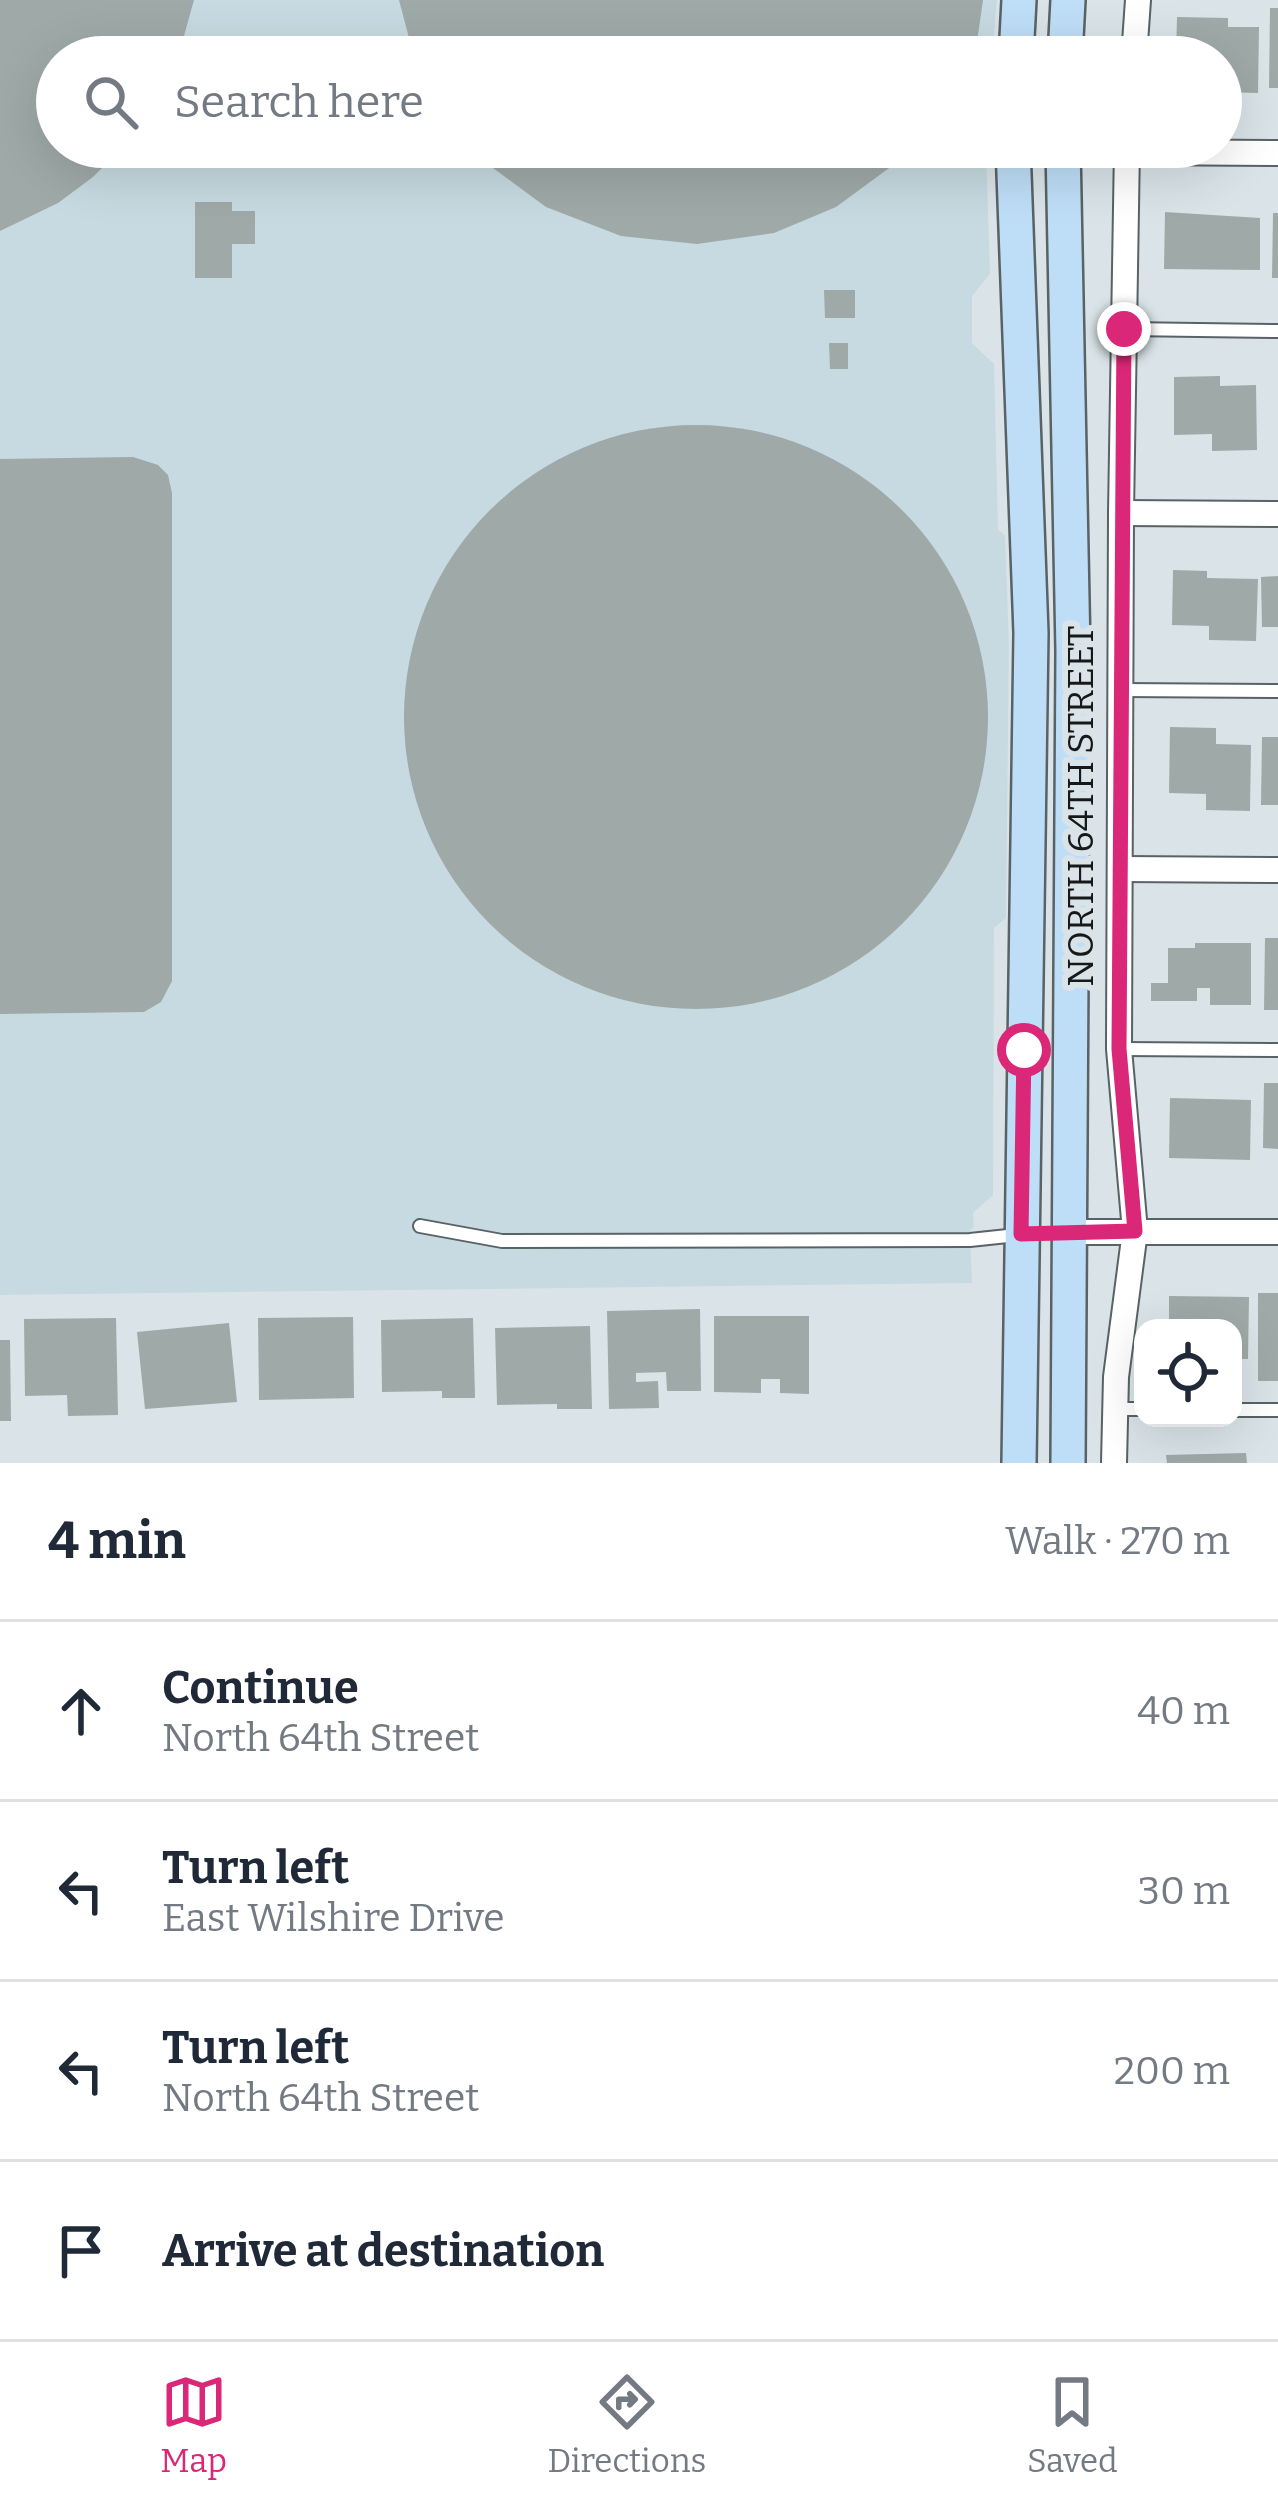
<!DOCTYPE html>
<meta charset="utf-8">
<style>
body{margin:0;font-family:Bitter,serif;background:#f2f2f3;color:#1f2937}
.controls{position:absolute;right:36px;bottom:36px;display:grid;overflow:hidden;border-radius:24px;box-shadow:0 12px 48px #0002}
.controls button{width:108px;height:108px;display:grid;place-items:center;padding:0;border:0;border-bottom:3px solid #e0e1e3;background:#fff;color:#1f2937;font:60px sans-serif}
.stop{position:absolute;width:36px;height:36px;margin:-27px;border:9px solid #db2777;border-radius:50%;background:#fff}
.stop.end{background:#db2777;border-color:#fff;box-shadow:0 3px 12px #0008}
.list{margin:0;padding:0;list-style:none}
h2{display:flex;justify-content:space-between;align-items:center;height:156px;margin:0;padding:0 48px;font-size:51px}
h2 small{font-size:39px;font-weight:400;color:#747a83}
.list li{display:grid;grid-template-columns:78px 1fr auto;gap:36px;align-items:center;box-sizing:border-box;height:180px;padding:0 48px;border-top:3px solid #e0e1e3}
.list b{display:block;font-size:45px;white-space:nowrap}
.list p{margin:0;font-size:39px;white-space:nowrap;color:#747a83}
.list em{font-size:39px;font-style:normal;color:#747a83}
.icon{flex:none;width:66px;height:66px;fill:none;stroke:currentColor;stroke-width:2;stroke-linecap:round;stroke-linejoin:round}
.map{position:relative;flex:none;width:1278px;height:1463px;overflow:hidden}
.search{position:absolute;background:#fff;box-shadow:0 12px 48px #0002;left:36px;right:36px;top:36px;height:132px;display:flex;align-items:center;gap:30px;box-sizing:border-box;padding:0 42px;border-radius:66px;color:#747a83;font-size:45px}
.sheet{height:876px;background:#fff}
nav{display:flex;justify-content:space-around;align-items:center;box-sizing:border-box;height:168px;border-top:3px solid #e0e1e3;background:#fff;font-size:33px;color:#747a83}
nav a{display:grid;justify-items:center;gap:6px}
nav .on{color:#db2777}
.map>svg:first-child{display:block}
.built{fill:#c7dae1}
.building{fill:#9ea9a8}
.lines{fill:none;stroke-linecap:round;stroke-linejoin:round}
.service-casing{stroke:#596265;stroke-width:16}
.minor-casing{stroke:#596265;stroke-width:28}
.secondary-casing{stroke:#596265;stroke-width:38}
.service{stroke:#fff;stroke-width:12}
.minor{stroke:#fff;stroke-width:24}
.secondary{stroke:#bedef7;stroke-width:33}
.route{stroke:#db2777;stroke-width:15}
.labels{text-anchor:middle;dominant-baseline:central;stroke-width:12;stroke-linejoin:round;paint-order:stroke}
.street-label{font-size:36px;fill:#15191a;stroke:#dae4e8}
</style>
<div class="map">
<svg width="1278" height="1463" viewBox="0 0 1278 1463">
<rect width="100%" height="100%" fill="#dae4e8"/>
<path class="built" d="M0,0H997L992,57H57V147H986L990,274L972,296V343L994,364L998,530L1005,535L1009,646L1006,918L994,928L993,1195L973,1213L974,1227L970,1230L972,1283L0,1295Z"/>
<g class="building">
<path d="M0,0H194L178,57H57V147H123L93,177L58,203L0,231Z"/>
<path d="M399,0H983L978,35L967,57H414Z"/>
<path d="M1270,8H1278V88H1269Z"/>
<path d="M1177,17L1228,18V27H1259L1258,93L1221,92V57H1176Z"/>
<path d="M471,147H911L900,160L836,207L774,233L697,244L621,236L546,207L482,160Z"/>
<path d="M195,202H232V211H255V244H232V278H195Z"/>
<path d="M1165,212L1260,218V270L1164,269Z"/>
<path d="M1273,213H1278V278H1272Z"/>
<path d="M824,290H855V318H825Z"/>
<path d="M829,343H848V369H830Z"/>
<path d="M1220,376V386L1256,385L1257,450L1212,451V434L1174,435V377Z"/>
<circle cx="696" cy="717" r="292"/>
<path d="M133,457L158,465L168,475L172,493V981L161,1002L144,1012L0,1014V459Z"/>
<path d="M1173,570L1207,571V578L1258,579L1256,641L1209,640V626L1172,625Z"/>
<path d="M1278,576V627H1262L1261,577Z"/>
<path d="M1170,727L1216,728V744L1251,745L1250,811L1206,810V794L1169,793Z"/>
<path d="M1262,737H1278V805H1261Z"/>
<path d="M1265,938H1278V1010H1264Z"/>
<path d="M1195,943H1251V1005H1210V988H1197V1001H1151V983H1168V948H1195Z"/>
<path d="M1264,1083H1278V1149L1263,1148Z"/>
<path d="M1170,1098L1251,1100L1250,1160L1169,1158Z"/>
<rect x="1258" y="1293" width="20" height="88"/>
<path d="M1169,1296L1249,1297L1248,1359H1233V1328H1169Z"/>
<path d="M700,1309L701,1391H667L666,1372L636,1373V1382L658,1381L659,1408L609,1409L607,1311Z"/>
<path d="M714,1316H809V1394L780,1393V1379H761V1393L714,1392Z"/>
<path d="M353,1317L354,1398L259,1400L258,1318Z"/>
<path d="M116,1318L118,1415L68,1416L67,1395L25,1396L24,1319Z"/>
<path d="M473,1318L475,1398H442V1391L382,1392L381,1320Z"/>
<path d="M229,1323L237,1402L145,1409L137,1332Z"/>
<path d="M590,1326L592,1409H557V1404L497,1405L495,1328Z"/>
<path d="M0,1340H10L11,1421H0Z"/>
<path d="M1246,1453L1247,1463H1167L1166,1455Z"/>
</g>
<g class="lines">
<defs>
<g id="service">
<path d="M1125,329L1278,331"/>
<path d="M1121,690L1278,691"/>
<path d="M1119,1049L1278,1050"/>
<path d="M420,1226L502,1241L970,1240L1017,1235"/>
<path d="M1114,1409H1143"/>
<path d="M1233,1410H1278"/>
</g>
<g id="minor">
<path d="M1134,57L1138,0"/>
<path d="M1126,152L1278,153"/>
<path d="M1121,513L1278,514"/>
<path d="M1121,869L1278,870"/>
<path d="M1070,1232H1278"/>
<path d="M1114,1463L1116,1377L1135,1231L1119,1049L1121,513L1127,147"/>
</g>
<g id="secondary">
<path d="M1016,57L1019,0"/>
<path d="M1065,57L1068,0"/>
<path d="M1013,147L1031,633L1019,1463"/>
<path d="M1063,147L1073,651L1068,1463"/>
</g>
</defs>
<use href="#service" class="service-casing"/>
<use href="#minor" class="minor-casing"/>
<use href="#secondary" class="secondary-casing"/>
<use href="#service" class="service"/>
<use href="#minor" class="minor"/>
<use href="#secondary" class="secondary"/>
</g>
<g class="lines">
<path class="route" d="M1024,1050L1021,1234L1135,1231L1119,1049L1124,329"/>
</g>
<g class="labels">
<g class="street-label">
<text transform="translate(1081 806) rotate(-90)">NORTH 64TH STREET</text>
</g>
</g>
</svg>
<div class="controls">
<button><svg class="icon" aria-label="locate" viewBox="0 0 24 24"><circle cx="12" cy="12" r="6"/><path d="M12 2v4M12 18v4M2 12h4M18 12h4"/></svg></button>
</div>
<div class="stop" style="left:1024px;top:1050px"></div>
<div class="stop end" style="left:1124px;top:329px"></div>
<div class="search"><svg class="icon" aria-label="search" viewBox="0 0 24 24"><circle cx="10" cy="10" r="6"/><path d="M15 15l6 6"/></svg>Search here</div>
</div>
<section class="sheet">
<h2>4 min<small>Walk · 270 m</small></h2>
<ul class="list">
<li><svg class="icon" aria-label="ahead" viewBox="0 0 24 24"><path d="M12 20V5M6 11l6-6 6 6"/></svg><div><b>Continue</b><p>North 64th Street</p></div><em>40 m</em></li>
<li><svg class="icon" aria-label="left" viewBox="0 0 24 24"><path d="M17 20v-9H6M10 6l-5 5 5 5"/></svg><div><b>Turn left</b><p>East Wilshire Drive</p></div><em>30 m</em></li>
<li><svg class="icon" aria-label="left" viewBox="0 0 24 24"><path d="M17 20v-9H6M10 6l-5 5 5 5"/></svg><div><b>Turn left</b><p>North 64th Street</p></div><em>200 m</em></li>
<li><svg class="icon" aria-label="arrive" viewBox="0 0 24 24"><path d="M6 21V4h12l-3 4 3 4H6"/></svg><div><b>Arrive at destination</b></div></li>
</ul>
</section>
<nav>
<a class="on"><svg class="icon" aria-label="map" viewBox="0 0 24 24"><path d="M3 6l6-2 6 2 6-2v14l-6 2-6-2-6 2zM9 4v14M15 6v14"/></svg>Map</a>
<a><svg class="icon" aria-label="directions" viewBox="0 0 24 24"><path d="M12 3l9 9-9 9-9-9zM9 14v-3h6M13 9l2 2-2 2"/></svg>Directions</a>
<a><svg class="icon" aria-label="saved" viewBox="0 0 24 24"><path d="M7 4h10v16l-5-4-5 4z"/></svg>Saved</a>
</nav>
